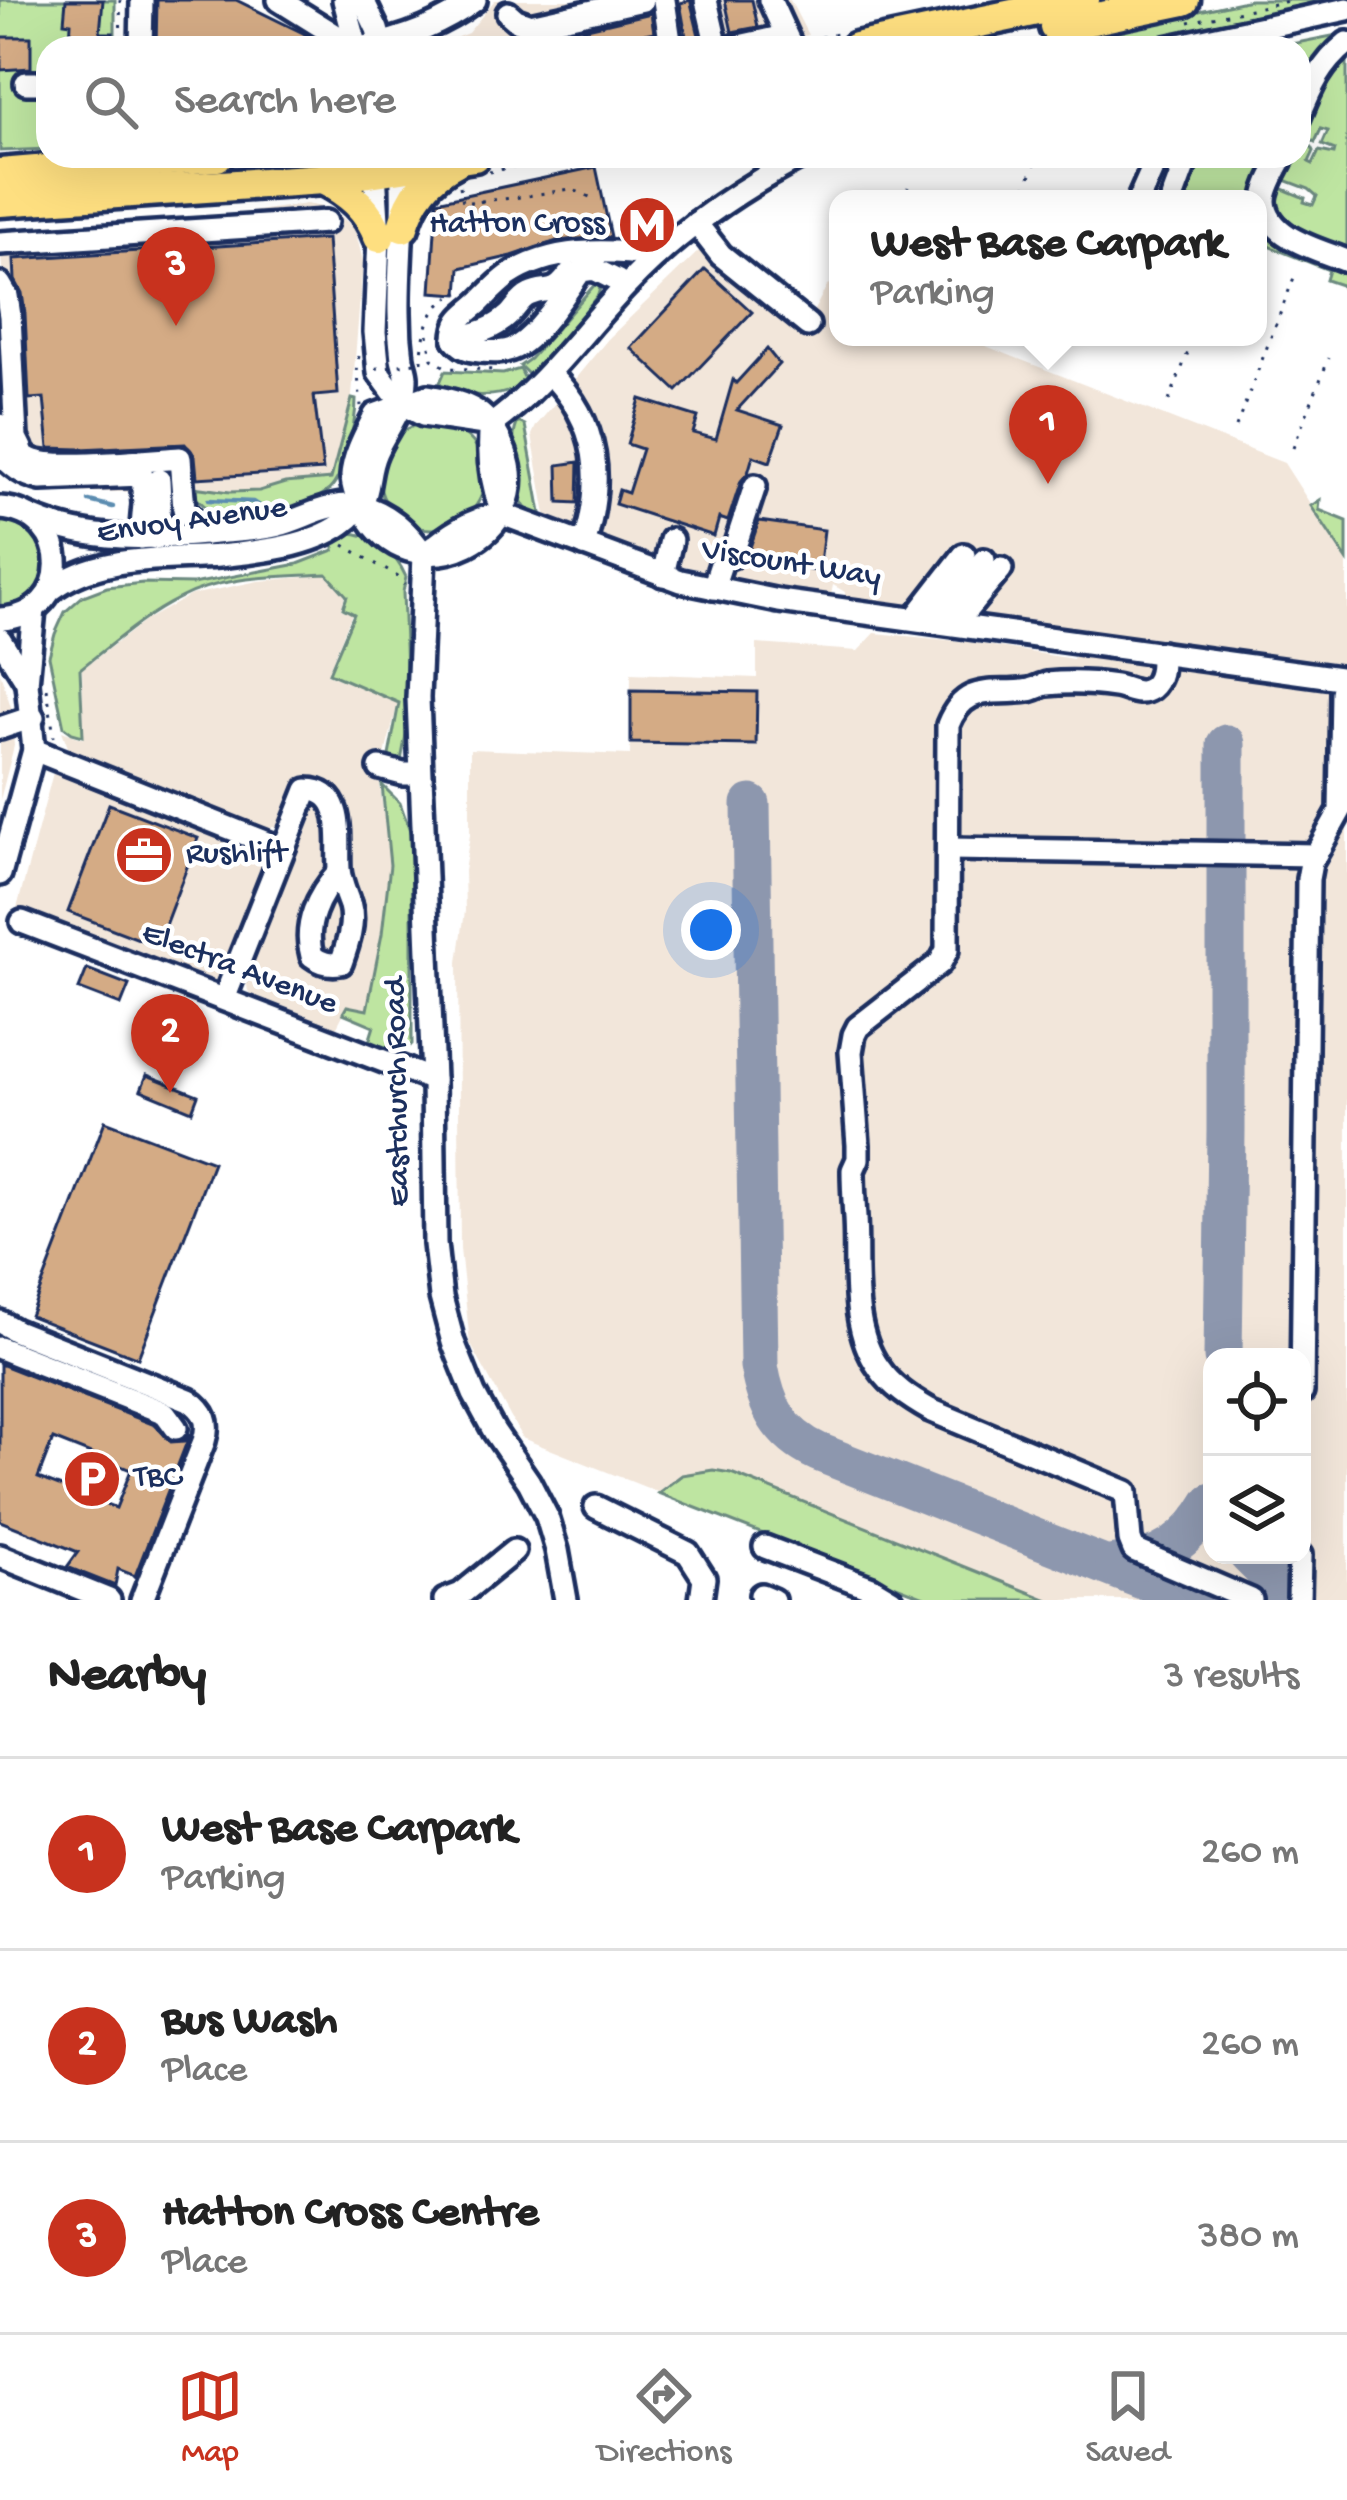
<!DOCTYPE html>
<style>
body{margin:0;font-family:"Gochi Hand",sans-serif;background:#f2f2f2;color:#222}
.controls{position:absolute;right:36px;bottom:36px;display:grid;overflow:hidden;border-radius:24px;box-shadow:0 12px 48px #0002}
.controls button{width:108px;height:108px;display:grid;place-items:center;padding:0;border:0;border-bottom:3px solid #e0e0e0;background:#fff;color:#222;font:60px sans-serif}
.you{position:absolute;left:711px;top:930px;width:42px;height:42px;margin:-30px;border:9px solid #fff;border-radius:50%;background:#1a73e8;box-shadow:0 0 0 18px #1a73e833}
.badge{display:grid;place-items:center;width:78px;height:78px;border-radius:50%;background:#c8321e;color:#fff;font-size:39px;font-weight:700}
.pin{position:absolute;translate:-50% -99px;filter:drop-shadow(0 3px 6px #0008)}
.pin::after{content:'';position:absolute;top:63px;width:42px;height:36px;background:inherit;clip-path:polygon(0 0,100% 0,50% 100%)}
.popup{position:absolute;left:829px;top:190px;width:438px;height:156px;box-sizing:border-box;display:grid;place-content:center;border-radius:24px;background:#fff;filter:drop-shadow(0 3px 9px #0005);font-size:39px;white-space:nowrap;color:#767676}
.popup b{font-size:45px;color:#222}
.popup::after{content:'';position:absolute;left:50%;top:100%;margin-left:-24px;border:24px solid transparent;border-top-color:#fff}
.list{margin:0;padding:0;list-style:none}
h2{display:flex;justify-content:space-between;align-items:center;height:156px;margin:0;padding:0 48px;font-size:51px}
h2 small{font-size:39px;font-weight:400;color:#767676}
.list li{display:grid;grid-template-columns:78px 1fr auto;gap:36px;align-items:center;box-sizing:border-box;height:192px;padding:0 48px;border-top:3px solid #e0e0e0}
.list b{display:block;font-size:45px;white-space:nowrap}
.list p{margin:0;font-size:39px;white-space:nowrap;color:#767676}
.list em{font-size:39px;font-style:normal;color:#767676}
.icon{flex:none;width:66px;height:66px;fill:none;stroke:currentColor;stroke-width:2;stroke-linecap:round;stroke-linejoin:round}
.map{position:relative;flex:none;width:1347px;height:1600px;overflow:hidden}
.search{position:absolute;background:#fff;box-shadow:0 12px 48px #0002;left:36px;right:36px;top:36px;height:132px;display:flex;align-items:center;gap:30px;box-sizing:border-box;padding:0 42px;border-radius:36px;color:#767676;font-size:45px}
.sheet{height:732px;background:#fff}
nav{display:flex;justify-content:space-around;align-items:center;box-sizing:border-box;height:168px;border-top:3px solid #e0e0e0;background:#fff;font-size:33px;color:#767676}
nav a{display:grid;justify-items:center;gap:6px}
nav .on{color:#c8321e}
.map>svg:first-child{display:block}
.built{fill:#f2e6da;fill-rule:evenodd}
.green{fill:#bee5a1;stroke:#6c8a80;stroke-width:3}
.lines{fill:none;stroke-linecap:round;stroke-linejoin:round}
.stream{stroke:#5c8db1;stroke-width:4.5}
.taxiway{stroke:#8d97ae;stroke-width:39}
.building{fill:#d4ab85;stroke:#1b2f5e;stroke-width:3;fill-rule:evenodd}
.minor-casing{stroke:#1b2f5e;stroke-width:30}
.highway-casing{stroke:#1b2f5e;stroke-width:39}
.path{stroke:#1b2f5e;stroke-width:3;stroke-dasharray:3 9;stroke-linecap:butt}
.minor{stroke:#fff;stroke-width:21}
.highway{stroke:#fedf80;stroke-width:30}
.path-bridge{stroke:#1b2f5e;stroke-width:3;stroke-dasharray:3 9;stroke-linecap:butt}
.labels{text-anchor:middle;dominant-baseline:central;stroke-width:9;stroke-linejoin:round;paint-order:stroke}
.poi-label{font-size:33px;fill:#1b2f5e;stroke:#fff;text-anchor:start}
.street-label{font-size:33px;fill:#1b2f5e;stroke:#fff}
</style>
<div class="map">
<svg width="1347" height="1600" viewBox="0 0 1347 1600">
<rect width="100%" height="100%" fill="#fff"/>
<filter id="ink" filterUnits="userSpaceOnUse"><feTurbulence type="fractalNoise" baseFrequency=".00833" numOctaves="2"/><feDisplacementMap in="SourceGraphic" scale="24" xChannelSelector="R" yChannelSelector="G"/><feConvolveMatrix kernelMatrix="1 2 1 2 8 2 1 2 1" color-interpolation-filters="sRGB"/></filter>
<g filter="url(#ink)">
<g class="built">
<path d="M495,0H790L808,35L748,48H429L468,33Z"/>
<path d="M306,204L333,209L355,229L363,261L351,408L331,479L285,483L259,492H230L198,486L191,491L41,493L21,437L0,248Z"/>
<path d="M719,235L791,302L813,312L828,284L838,288V337H963L1284,463L1341,552L1347,551V1600H929L522,1438L470,1343L460,1249L458,962L465,911L464,871L470,835V749L630,755L631,673L757,678V644L858,651L875,633L968,642L1073,659L1079,641V629L845,609V592L833,585L831,595L772,587L676,564L608,541L546,515L532,435L536,426L608,339L702,248ZM1212,1357H1302V1555H1212Z"/>
<path d="M327,575L345,596L341,609L352,613L327,674L398,703L379,778L390,865L382,934L369,1005L367,1011L347,1007L334,1032L257,1002L248,991L246,980L251,959L298,835L278,826L264,829L69,750L62,731L84,739L82,669L146,620L191,595L258,581Z"/>
<path d="M0,672L11,707L14,746L0,800Z"/>
<path d="M54,769L269,857L219,988L16,912Z"/>
</g>
<g class="green">
<path d="M0,0H115V48H48V149L0,151Z"/>
<path d="M1250,0H1341L1107,48H1029Z"/>
<path d="M1347,33V35L1299,94V48H1271Z"/>
<path d="M1347,52V256L1282,223L1273,209L1276,186L1305,198L1304,202L1313,205L1317,196L1309,189L1277,177L1286,156H1299V142L1312,147L1314,151L1309,162L1313,164L1319,151L1334,154L1335,150L1322,145L1328,131L1321,129L1315,142L1299,134C1300,101 1325,75 1347,52Z"/>
<path d="M1200,156H1273L1259,211L1347,269V301L1341,285L1326,280L1329,270L1258,242V199H1185Z"/>
<path d="M597,282L600,288L598,295L552,353L529,375L520,366L530,359Z"/>
<path d="M520,369L525,379L521,387C494,399 465,398 439,385L445,371L503,374Z"/>
<path d="M352,399L356,400C356,422 345,475 329,490C306,510 241,528 213,512C205,508 198,499 191,493L193,487L230,492L259,491L285,483L331,479Z"/>
<path d="M518,422L525,425L541,513L539,517C531,513 528,513 523,504C513,488 509,439 518,422Z"/>
<circle cx="432" cy="476" r="53"/>
<path d="M1320,500L1319,510L1347,521V560L1311,506Z"/>
<path d="M7,519C65,534 58,606 0,608V520Z"/>
<path d="M345,533C373,532 395,552 406,577L403,592L408,724L401,761H388L399,703L329,673L354,614L343,608L347,596L327,574C279,577 223,575 180,598C143,616 112,644 80,669L83,736L72,733L64,727L49,656L55,634L65,612L83,596L107,587L143,583L193,584L298,564L334,550V537Z"/>
<path d="M382,785L400,803L412,836V1044C398,1060 385,1052 368,1045L374,1026L343,1013L347,1006L367,1010L382,934L390,865Z"/>
<path d="M713,1470L731,1473L1048,1600H932L658,1493L682,1475Z"/>
</g>
<g class="lines">
<g class="stream">
<path d="M208,500L253,502L262,508"/>
<path d="M89,501L113,507"/>
</g>
<g class="taxiway">
<path d="M751,804L759,1366C766,1406 779,1434 818,1452L1193,1600"/>
<path d="M1223,1357L1226,1131V744"/>
<path d="M1248,1555L1293,1600"/>
<path d="M1115,1564C1160,1562 1190,1540 1212,1502"/>
</g>
</g>
<g class="building">
<path d="M66,0H103L100,33H113V48H87L86,41H70L71,23L64,22Z"/>
<path d="M157,0H236L303,33L328,48H156Z"/>
<path d="M691,0V3L702,48H688L680,3Z"/>
<path d="M725,0H752L758,27L732,32Z"/>
<path d="M651,13L654,32L625,38L626,42L587,47L583,29Z"/>
<path d="M1,37H31V68L1,70Z"/>
<path d="M596,167L611,237L557,241L512,256L460,268L458,294L431,292L437,201Z"/>
<path d="M327,239L338,394L314,396L323,470L197,478L195,456L185,444L80,449L49,448L44,398L29,399L25,314L22,293L15,280L14,259Z"/>
<path d="M705,269L752,312L677,391L631,348Z"/>
<path d="M767,349L779,364L737,410L783,425L770,462L753,456L748,473L741,481L728,521L719,518L714,536L615,504L619,490L628,493L642,449L627,444L640,399L698,417L693,433L716,439L733,380L736,383Z"/>
<path d="M579,462L578,503L559,502L558,465Z"/>
<path d="M759,521L824,530L819,571L745,562Z"/>
<path d="M631,690L757,692L756,745L631,743Z"/>
<path d="M109,804L198,838L157,946L68,912Z"/>
<path d="M87,969L129,985L121,1005L79,989Z"/>
<path d="M147,1075L198,1095L192,1111L141,1090Z"/>
<path d="M105,1121L213,1162L138,1358L30,1316Z"/>
<path d="M0,1364L155,1425L171,1442L184,1441L190,1434L135,1576L118,1569L115,1586L67,1567L78,1552L0,1521ZM53,1439L131,1470L116,1508L38,1478Z"/>
</g>
<g class="lines">
<defs>
<g id="minor">
<path d="M279,0L356,48"/>
<path d="M344,0L357,48"/>
<path d="M363,0L377,29L382,48"/>
<path d="M664,0L671,48"/>
<path d="M706,0L717,48"/>
<path d="M770,0L792,48"/>
<path d="M508,13L516,20L530,25L643,0"/>
<path d="M141,48L142,0"/>
<path d="M360,48C401,40 441,26 475,0"/>
<path d="M730,48L785,36"/>
<path d="M1166,48L1347,9"/>
<path d="M26,83H48"/>
<path d="M1299,117C1311,87 1321,64 1347,43"/>
<path d="M374,156L379,237L375,332L379,373L402,404L423,415L491,425"/>
<path d="M1283,156C1277,169 1265,187 1265,201C1266,238 1320,250 1347,261"/>
<path d="M1139,199L1158,156"/>
<path d="M1172,199L1188,156"/>
<path d="M696,223L721,255L808,325"/>
<path d="M0,243L326,222"/>
<path d="M0,284L7,296L10,316L16,438L21,448"/>
<path d="M455,339C455,318 466,315 480,302C489,293 497,284 508,276C551,247 607,249 656,256"/>
<path d="M455,339C462,348 468,350 480,351C492,352 508,353 518,346C540,333 566,292 581,271L594,269L618,281"/>
<path d="M455,339C474,334 493,330 508,316C515,310 520,299 529,295C548,286 553,298 570,273"/>
<path d="M550,374C600,423 604,481 584,545"/>
<path d="M428,396C469,403 489,410 505,452C537,535 418,594 369,519C361,507 352,491 352,476C353,456 366,433 375,415Z"/>
<path d="M0,425C7,439 15,452 30,459C53,471 150,460 180,458L184,509L206,534"/>
<path d="M491,425C545,386 581,333 626,286C676,233 738,190 803,156"/>
<path d="M491,425C487,455 492,485 502,514"/>
<path d="M0,452C11,467 23,475 41,479L142,475L144,504L141,538"/>
<path d="M0,508C75,513 75,616 0,619"/>
<path d="M502,514L681,581L779,601L1347,679"/>
<path d="M31,517C90,543 152,539 215,533C236,531 258,530 279,525C308,517 329,501 360,506C387,511 409,532 424,555"/>
<path d="M155,538L160,503L159,480"/>
<path d="M424,555L418,698L433,1080L435,1244L441,1297L453,1342L474,1394L494,1431L529,1482L547,1517L557,1550L566,1600"/>
<path d="M424,555C447,535 472,518 502,514"/>
<path d="M663,575L671,540"/>
<path d="M713,588L723,558L732,556L755,486"/>
<path d="M51,590C97,554 163,560 219,556C256,552 310,547 342,524C376,500 363,481 376,452C387,427 407,407 406,377C406,371 403,365 402,359C400,344 399,328 399,313C398,261 406,209 400,157"/>
<path d="M915,618L964,555"/>
<path d="M935,621L984,560"/>
<path d="M955,624L1001,569"/>
<path d="M0,639L27,682"/>
<path d="M1161,653C1161,665 1162,679 1151,688C1139,697 1128,688 1115,686C1094,683 1067,682 1047,684C1041,685 1035,689 1029,690C992,696 966,681 948,725L947,950L940,963L858,1027L854,1035L851,1052L858,1145V1159L853,1170C853,1186 854,1202 855,1218C858,1266 849,1327 879,1368C892,1387 911,1399 930,1410L1126,1492L1130,1540L1134,1550L1251,1600"/>
<path d="M0,728L33,717"/>
<path d="M34,750L282,849"/>
<path d="M380,768L403,774H420"/>
<path d="M949,849L1315,855"/>
<path d="M0,874L34,750L27,683L34,609"/>
<path d="M22,922L433,1080"/>
<path d="M224,999L307,790C347,790 337,841 339,869C340,882 346,894 350,906C355,924 347,946 341,963C329,965 321,963 312,956C303,925 318,895 339,872"/>
<path d="M0,1322L16,1331L189,1400C205,1411 210,1422 204,1441L142,1600"/>
<path d="M0,1348L165,1413L176,1428"/>
<path d="M1302,1392L1308,879L1311,863L1340,811L1342,692"/>
<path d="M596,1507L688,1553L704,1578L701,1600"/>
<path d="M765,1547L872,1588L892,1600"/>
<path d="M0,1556L109,1600"/>
<path d="M761,1595L773,1600"/>
<path d="M445,1600L461,1594L514,1551"/>
<path d="M1299,1600L1300,1555"/>
</g>
<g id="highway">
<path d="M1055,27L1184,0"/>
<path d="M856,48L1084,0"/>
<path d="M0,174L217,156"/>
<path d="M323,179C349,192 369,209 379,237"/>
<path d="M0,201L323,179L474,156"/>
<path d="M403,227C411,197 428,175 456,161"/>
</g>
</defs>
<use href="#minor" class="minor-casing"/>
<use href="#highway" class="highway-casing"/>
<g class="path">
<path d="M120,0L121,48"/>
<path d="M1189,22L1293,0"/>
<path d="M809,40L841,33"/>
<path d="M1064,156L1079,162L1082,156"/>
<path d="M489,172L562,156"/>
<path d="M460,186L463,202H469L472,216"/>
<path d="M903,199L908,187"/>
<path d="M1021,199L1038,156"/>
<path d="M1099,199L1100,198"/>
<path d="M481,200L484,214"/>
<path d="M469,202L514,198L571,189L592,198"/>
<path d="M428,334L432,359L447,368L495,370"/>
<path d="M1032,348L1036,337"/>
<path d="M359,356L357,366L361,406"/>
<path d="M422,362C422,333 430,301 460,293"/>
<path d="M1169,401L1194,337"/>
<path d="M1236,427L1295,275"/>
<path d="M1293,448L1329,358"/>
<path d="M344,545L398,577L404,585"/>
<path d="M47,688L54,737"/>
</g>
<use href="#minor" class="minor"/>
<use href="#highway" class="highway"/>
<path class="path-bridge" d="M364,370L422,362"/>
</g>
</g>
<defs>
<symbol id="metro-disc" viewBox="-11 -11 22 22"><circle r="9.5" fill="#c8321e" stroke="#fff"/><path d="M-5.5 5V-5H-3L0 0L3-5H5.5V5H3V-.5L0 4L-3-.5V5Z" fill="#fff"/></symbol>
<symbol id="office-disc" viewBox="-11 -11 22 22"><circle r="9.5" fill="#c8321e" stroke="#fff"/><path d="M-6-3h4V-5.5h4V-3h4V5H-6ZM-1-4.5V-3h2v-1.5ZM-6 0V1H6V0Z" fill="#fff"/></symbol>
<symbol id="parking-disc" viewBox="-11 -11 22 22"><circle r="9.5" fill="#c8321e" stroke="#fff"/><path d="M-3.5-5.5H1a3.5 3.5 0 0 1 0 7H-1V5.5H-3.5ZM-1-3.4V-.6H.8a1.4 1.4 0 0 0 0-2.8Z" fill="#fff"/></symbol>
</defs>
<g fill-rule="evenodd">
<use href="#metro-disc" x="614" y="192" width="66" height="66"/>
<use href="#office-disc" x="111" y="822" width="66" height="66"/>
<use href="#parking-disc" x="59" y="1446" width="66" height="66"/>
</g>
<g class="labels">
<g class="poi-label">
<text x="605" y="225" text-anchor="end">Hatton Cross</text>
<text x="186" y="855">Rushlift</text>
<text x="134" y="1479">TBC</text>
</g>
<g class="street-label">
<text transform="translate(192 522) rotate(-8)">Envoy Avenue</text>
<text transform="translate(791 565) rotate(9)">Viscount Way</text>
<text transform="translate(239 970) rotate(21)">Electra Avenue</text>
<text transform="translate(399 1092) rotate(-91)">Eastchurch Road</text>
</g>
</g>
</svg>
<div class="controls">
<button><svg class="icon" aria-label="locate" viewBox="0 0 24 24"><circle cx="12" cy="12" r="6"/><path d="M12 2v4M12 18v4M2 12h4M18 12h4"/></svg></button>
<button><svg class="icon" aria-label="layers" viewBox="0 0 24 24"><path d="M12 4l9 5-9 5-9-5zM3 14l9 5 9-5"/></svg></button>
</div>
<div class="you"></div>
<div class="pin badge" style="left:1048px;top:484px">1</div>
<div class="popup"><b>West Base Carpark</b>Parking</div>
<div class="pin badge" style="left:170px;top:1093px">2</div>
<div class="pin badge" style="left:176px;top:326px">3</div>
<div class="search"><svg class="icon" aria-label="search" viewBox="0 0 24 24"><circle cx="10" cy="10" r="6"/><path d="M15 15l6 6"/></svg>Search here</div>
</div>
<section class="sheet">
<h2>Nearby<small>3 results</small></h2>
<ul class="list">
<li><span class="badge">1</span><div><b>West Base Carpark</b><p>Parking</p></div><em>260 m</em></li>
<li><span class="badge">2</span><div><b>Bus Wash</b><p>Place</p></div><em>260 m</em></li>
<li><span class="badge">3</span><div><b>Hatton Cross Centre</b><p>Place</p></div><em>380 m</em></li>
</ul>
</section>
<nav>
<a class="on"><svg class="icon" aria-label="map" viewBox="0 0 24 24"><path d="M3 6l6-2 6 2 6-2v14l-6 2-6-2-6 2zM9 4v14M15 6v14"/></svg>Map</a>
<a><svg class="icon" aria-label="directions" viewBox="0 0 24 24"><path d="M12 3l9 9-9 9-9-9zM9 14v-3h6M13 9l2 2-2 2"/></svg>Directions</a>
<a><svg class="icon" aria-label="saved" viewBox="0 0 24 24"><path d="M7 4h10v16l-5-4-5 4z"/></svg>Saved</a>
</nav>
